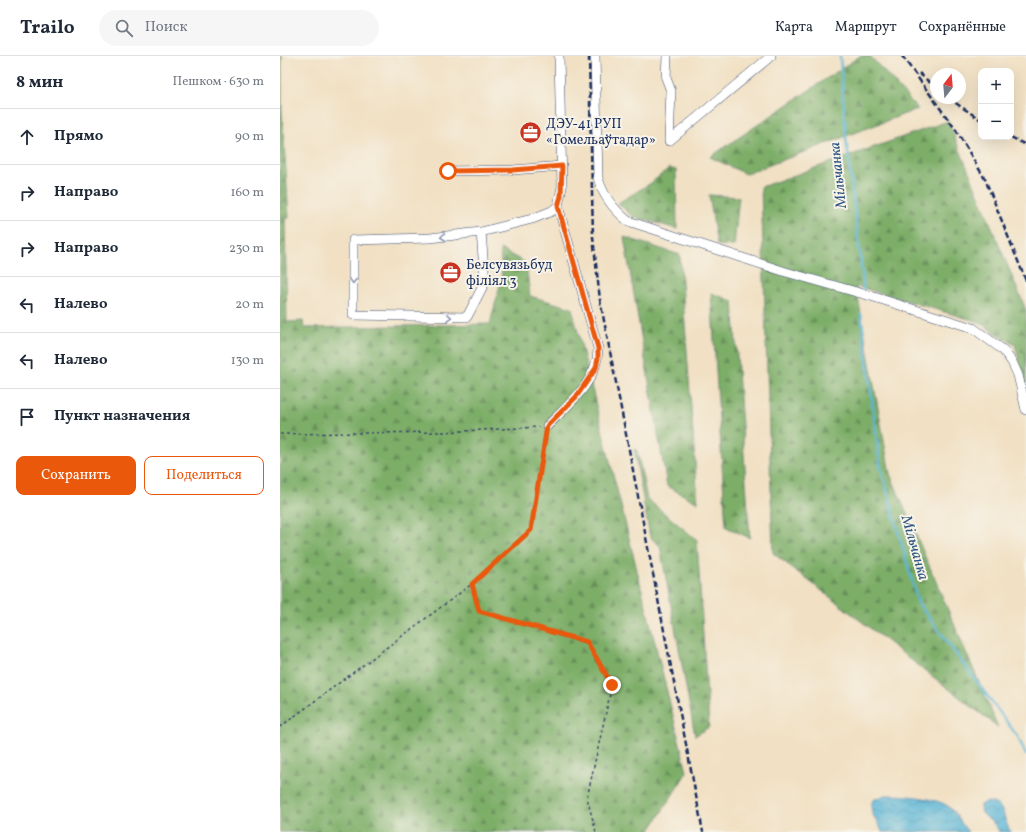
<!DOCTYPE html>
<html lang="ru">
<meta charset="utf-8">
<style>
body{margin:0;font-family:Vollkorn,serif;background:#f6f6f7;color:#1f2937}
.controls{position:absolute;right:12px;top:12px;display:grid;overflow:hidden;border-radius:8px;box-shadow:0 4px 16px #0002}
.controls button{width:36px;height:36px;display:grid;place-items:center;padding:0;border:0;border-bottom:1px solid #e0e1e3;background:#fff;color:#1f2937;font:20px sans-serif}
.compass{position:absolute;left:650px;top:12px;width:36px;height:36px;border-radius:50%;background:#fff;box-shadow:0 4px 16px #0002;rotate:16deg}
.stop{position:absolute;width:12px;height:12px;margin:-9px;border:3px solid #ea580c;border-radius:50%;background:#fff}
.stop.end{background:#ea580c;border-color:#fff;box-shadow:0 1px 4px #0008}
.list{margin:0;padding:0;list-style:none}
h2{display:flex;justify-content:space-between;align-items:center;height:52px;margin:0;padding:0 16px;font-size:17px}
h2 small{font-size:13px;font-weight:400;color:#747a83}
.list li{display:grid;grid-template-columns:26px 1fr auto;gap:12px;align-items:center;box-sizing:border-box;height:56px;padding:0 16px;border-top:1px solid #e0e1e3}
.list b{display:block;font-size:15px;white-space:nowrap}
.list em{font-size:13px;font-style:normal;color:#747a83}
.actions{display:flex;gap:8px;padding:12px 16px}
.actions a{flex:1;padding:9px 0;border:1px solid #ea580c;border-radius:8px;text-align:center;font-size:14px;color:#ea580c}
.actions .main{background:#ea580c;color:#fff}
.icon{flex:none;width:22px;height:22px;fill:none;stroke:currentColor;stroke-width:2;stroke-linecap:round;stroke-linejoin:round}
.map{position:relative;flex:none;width:746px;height:776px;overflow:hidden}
header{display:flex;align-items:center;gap:24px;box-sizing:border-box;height:56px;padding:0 20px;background:#fff;border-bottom:1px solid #e0e1e3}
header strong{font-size:19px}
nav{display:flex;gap:22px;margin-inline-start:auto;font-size:14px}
.search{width:280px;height:36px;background:#f6f6f7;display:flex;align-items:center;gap:10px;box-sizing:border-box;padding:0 14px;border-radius:22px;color:#747a83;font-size:15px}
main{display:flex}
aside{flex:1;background:#fff}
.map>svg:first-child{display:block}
.forest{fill:url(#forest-firs);stroke:#4c6e63}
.water{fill:url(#water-waves);stroke:#39729a}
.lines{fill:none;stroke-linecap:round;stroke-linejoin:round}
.stream{stroke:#57b4d5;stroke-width:2.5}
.minor-casing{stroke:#3b4a6d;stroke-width:10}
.path{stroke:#3b4a6d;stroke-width:1.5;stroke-dasharray:3 3;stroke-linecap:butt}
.minor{stroke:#fff;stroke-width:9}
.rail{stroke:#1b2f5e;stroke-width:2.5;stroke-dasharray:6 3;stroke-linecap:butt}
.oneway{stroke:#8d97ae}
.route{stroke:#ea580c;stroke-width:5}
.labels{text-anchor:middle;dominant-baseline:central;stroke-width:4;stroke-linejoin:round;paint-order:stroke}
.poi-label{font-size:14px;fill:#1b2f5e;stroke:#f7f3e8;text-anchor:start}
.water-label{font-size:15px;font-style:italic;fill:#2d5782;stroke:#f7f3e8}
</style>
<header>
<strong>Trailo</strong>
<div class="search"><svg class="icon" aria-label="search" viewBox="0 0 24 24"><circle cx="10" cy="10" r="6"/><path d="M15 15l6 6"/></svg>Поиск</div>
<nav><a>Карта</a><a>Маршрут</a><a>Сохранённые</a></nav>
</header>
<main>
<aside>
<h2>8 мин<small>Пешком · 630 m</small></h2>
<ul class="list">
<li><svg class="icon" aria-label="ahead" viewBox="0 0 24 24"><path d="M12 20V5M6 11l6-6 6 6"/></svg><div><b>Прямо</b></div><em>90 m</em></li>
<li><svg class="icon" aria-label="right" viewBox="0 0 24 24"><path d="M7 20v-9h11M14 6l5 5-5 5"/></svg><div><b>Направо</b></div><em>160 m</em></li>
<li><svg class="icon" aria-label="right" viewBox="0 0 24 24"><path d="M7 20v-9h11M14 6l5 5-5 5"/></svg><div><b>Направо</b></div><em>230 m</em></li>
<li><svg class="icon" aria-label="left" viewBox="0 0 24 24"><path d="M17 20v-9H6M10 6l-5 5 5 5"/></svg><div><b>Налево</b></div><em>20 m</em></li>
<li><svg class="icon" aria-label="left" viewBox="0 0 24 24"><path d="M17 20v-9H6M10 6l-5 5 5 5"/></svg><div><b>Налево</b></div><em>130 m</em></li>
<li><svg class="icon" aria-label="arrive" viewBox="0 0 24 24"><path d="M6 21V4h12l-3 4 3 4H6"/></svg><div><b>Пункт назначения</b></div></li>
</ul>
<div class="actions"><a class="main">Сохранить</a><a>Поделиться</a></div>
</aside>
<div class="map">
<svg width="746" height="776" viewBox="0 0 746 776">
<defs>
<pattern id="forest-firs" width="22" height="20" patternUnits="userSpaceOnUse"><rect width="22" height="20" fill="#7dae68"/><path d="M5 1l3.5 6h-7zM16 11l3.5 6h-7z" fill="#668e59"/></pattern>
<pattern id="water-waves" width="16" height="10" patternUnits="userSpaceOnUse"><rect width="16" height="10" fill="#57b4d5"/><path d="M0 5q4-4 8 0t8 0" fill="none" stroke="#4793b0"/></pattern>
</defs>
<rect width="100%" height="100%" fill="#f7f3e8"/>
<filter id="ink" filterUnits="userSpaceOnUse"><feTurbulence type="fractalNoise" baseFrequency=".025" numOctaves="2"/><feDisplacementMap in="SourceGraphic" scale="8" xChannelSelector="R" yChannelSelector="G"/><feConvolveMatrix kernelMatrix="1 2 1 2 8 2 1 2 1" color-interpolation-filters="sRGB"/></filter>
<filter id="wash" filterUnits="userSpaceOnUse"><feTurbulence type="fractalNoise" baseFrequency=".012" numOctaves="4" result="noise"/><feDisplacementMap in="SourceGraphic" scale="16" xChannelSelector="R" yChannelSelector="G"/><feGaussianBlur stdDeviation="0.9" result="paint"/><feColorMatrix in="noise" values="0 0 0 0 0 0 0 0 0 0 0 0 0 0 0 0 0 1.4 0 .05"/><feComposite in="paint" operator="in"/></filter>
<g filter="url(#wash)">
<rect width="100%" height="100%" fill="#f1e0c3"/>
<g class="forest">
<path d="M0,0H2V55L9,162H5L7,266L23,265L24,272L210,268L222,221L220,193L246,207L250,240L292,252L407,716L369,776H0Z"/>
<path d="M580,0H590L638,53L466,118L430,101Z"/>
<path d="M668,65L746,254V332L735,289L699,266L576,230L610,418L718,671L493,497L481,131Z"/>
<path d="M389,112L396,114L397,173L352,160L338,147L371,127Z"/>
<path d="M429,139L459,141L454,190L437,189Z"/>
<path d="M344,181L400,199L418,447L387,430Z"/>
<path d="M431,237L453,245L470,482L446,471Z"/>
<path d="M354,393L357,394L367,443L417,484L429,671L415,680L380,490L370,481Z"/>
</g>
<g class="water">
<path d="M605,739C622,739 656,741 669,751C677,758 681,768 688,776H602C598,763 587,758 593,744Z"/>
<path d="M707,746C727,748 721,761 731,776H719C716,765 699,761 700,749Z"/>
</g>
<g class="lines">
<g class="stream">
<path d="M560,0L566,81L583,225V235"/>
<path d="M581,258L600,409L638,547L738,681L746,699"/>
</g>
</g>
</g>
<g filter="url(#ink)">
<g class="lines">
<defs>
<g id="minor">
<path d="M315,0L318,122C323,140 333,153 348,165L506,216L594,241L693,272L723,294L732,306L738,319L746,354"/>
<path d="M387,0L386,22L391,35L389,85L491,0"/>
<path d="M168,115L233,114L282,110"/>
<path d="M201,176L205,226L187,261L73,259V184L150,182L201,176L252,163L272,155L278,150L282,131L279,0"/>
<path d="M267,370C288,349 319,324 318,292L278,150"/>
</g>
</defs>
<use href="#minor" class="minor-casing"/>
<g class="path">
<path d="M0,378L163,376L259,371"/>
<path d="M192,529L199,555L307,587L332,629L307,742L316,776"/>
<path d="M0,671L192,528L251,474L265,378"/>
</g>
<use href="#minor" class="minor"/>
<g class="rail">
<path d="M309,0L313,181L320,244L423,776"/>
<path d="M622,0L676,74L705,123L746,225"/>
<path d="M639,17L656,32"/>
<path d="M668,42L701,64"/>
<path d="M731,81L746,89"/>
</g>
</g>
<defs><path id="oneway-chevron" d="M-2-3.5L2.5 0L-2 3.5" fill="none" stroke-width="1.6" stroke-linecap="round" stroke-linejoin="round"/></defs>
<g class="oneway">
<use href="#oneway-chevron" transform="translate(163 181) rotate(173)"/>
<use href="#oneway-chevron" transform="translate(73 225) rotate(90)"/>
<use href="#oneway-chevron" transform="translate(169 261) rotate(1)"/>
</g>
</g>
<g class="lines" filter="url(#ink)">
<path class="route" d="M168,115L233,114L282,110L281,140L278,150L318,292V302L316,312L296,341L267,370L251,474L192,528L199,555L307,586L332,629"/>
</g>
<defs>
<symbol id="office-disc" viewBox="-11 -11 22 22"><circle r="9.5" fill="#c8321e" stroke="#f7f3e8"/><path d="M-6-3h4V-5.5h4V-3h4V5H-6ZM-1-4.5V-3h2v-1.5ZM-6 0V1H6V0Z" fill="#fff"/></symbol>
</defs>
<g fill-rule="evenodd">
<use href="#office-disc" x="238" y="64" width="25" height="25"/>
<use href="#office-disc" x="158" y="204" width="25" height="25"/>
</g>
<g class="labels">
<g class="poi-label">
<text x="266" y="68">ДЭУ-41 РУП<tspan x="266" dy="16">«Гомельаўтадар»</tspan></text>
<text x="186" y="209">Белсувязьбуд<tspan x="186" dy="16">філіял 3</tspan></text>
</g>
<g class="water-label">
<text transform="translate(559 119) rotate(-96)">Мільчанка</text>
<text transform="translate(634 492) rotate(74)">Мільчанка</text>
</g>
</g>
</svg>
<div class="controls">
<button>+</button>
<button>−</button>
</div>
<svg class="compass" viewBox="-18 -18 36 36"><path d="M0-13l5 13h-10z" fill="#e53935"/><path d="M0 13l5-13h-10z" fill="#747a83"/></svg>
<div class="stop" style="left:168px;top:115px"></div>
<div class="stop end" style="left:332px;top:629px"></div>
</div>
</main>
